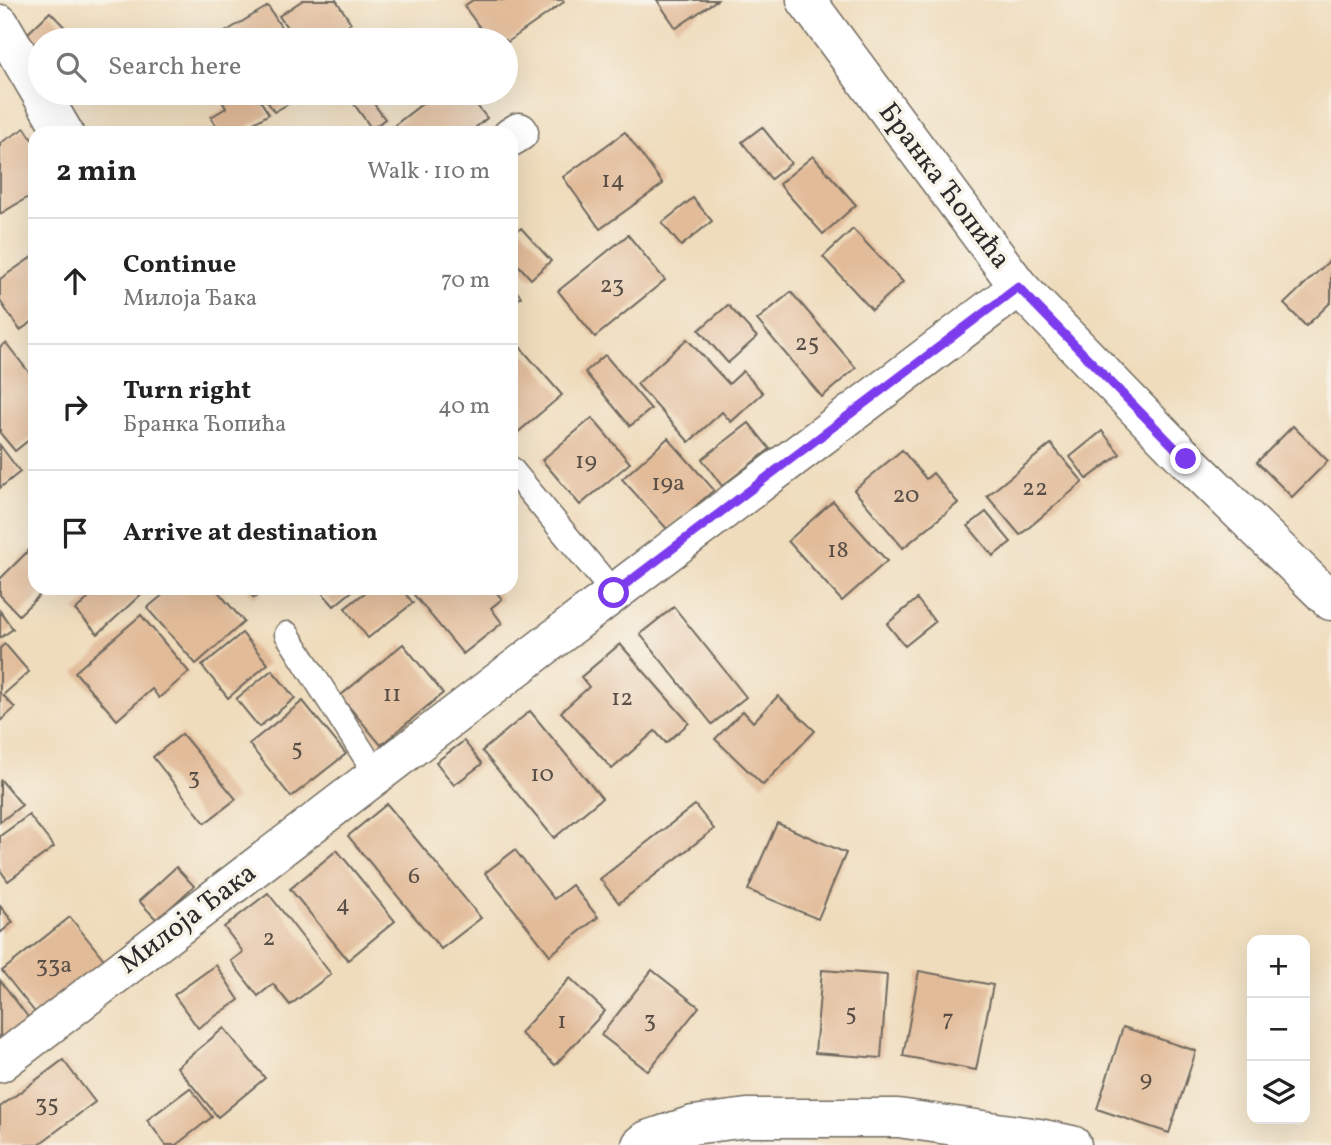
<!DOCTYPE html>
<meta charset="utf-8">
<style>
body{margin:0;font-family:Vollkorn,serif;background:#f2f2f2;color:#222}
.controls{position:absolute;right:21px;bottom:21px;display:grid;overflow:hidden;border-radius:14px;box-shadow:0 7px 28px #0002}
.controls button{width:63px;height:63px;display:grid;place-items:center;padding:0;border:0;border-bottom:2px solid #e0e0e0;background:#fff;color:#222;font:35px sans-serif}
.stop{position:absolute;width:21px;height:21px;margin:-16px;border:5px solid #7c3aed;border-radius:50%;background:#fff}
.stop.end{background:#7c3aed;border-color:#fff;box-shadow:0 2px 7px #0008}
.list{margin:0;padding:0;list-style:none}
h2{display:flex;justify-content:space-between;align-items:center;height:91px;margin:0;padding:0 28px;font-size:30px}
h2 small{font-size:23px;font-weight:400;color:#767676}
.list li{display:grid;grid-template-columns:46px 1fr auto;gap:21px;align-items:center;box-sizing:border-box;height:126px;padding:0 28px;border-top:2px solid #e0e0e0}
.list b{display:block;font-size:26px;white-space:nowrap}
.list p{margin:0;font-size:23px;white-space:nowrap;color:#767676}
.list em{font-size:23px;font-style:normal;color:#767676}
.icon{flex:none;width:38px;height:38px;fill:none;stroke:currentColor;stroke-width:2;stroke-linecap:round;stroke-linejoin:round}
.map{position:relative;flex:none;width:1331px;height:1145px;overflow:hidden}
.search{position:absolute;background:#fff;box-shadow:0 7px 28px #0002;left:28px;top:28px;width:490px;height:77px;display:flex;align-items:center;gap:18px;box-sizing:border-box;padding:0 24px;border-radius:38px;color:#767676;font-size:26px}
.panel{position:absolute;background:#fff;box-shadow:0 7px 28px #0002;left:28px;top:126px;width:490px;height:469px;border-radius:21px}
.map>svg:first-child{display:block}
.building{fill:#e2bb99}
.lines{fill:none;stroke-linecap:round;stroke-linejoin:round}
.service-casing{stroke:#70695e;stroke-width:27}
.minor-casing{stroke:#70695e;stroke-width:41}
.service{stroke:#fff;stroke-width:24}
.minor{stroke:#fff;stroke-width:38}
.route{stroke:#7c3aed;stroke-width:9}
.labels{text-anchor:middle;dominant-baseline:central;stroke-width:7;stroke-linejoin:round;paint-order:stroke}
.number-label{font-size:24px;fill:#594f46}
.street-label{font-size:28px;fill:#2b2b2b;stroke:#f7f3e8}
</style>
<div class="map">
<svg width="1331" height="1145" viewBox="0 0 1331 1145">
<rect width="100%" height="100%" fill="#f7f3e8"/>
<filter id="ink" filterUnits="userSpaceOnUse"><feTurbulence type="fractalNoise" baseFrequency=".0143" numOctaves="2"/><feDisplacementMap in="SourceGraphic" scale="14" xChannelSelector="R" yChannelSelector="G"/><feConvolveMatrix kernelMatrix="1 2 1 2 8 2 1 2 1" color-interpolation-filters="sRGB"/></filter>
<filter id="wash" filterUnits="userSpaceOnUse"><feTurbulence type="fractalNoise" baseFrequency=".00686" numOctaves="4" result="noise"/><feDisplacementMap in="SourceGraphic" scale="28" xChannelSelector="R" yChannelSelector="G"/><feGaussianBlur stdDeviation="1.57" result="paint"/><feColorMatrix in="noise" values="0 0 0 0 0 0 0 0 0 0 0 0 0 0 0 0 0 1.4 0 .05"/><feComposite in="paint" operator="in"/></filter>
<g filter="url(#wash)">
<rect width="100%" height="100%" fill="#efdcbc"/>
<g id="blocks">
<g class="building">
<path d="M303,0H336L351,23L325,40H296L279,16Z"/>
<path d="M473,0H563L564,2L506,43V40H489L464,6Z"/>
<path d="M657,0H717L676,28Z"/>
<path d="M268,6L289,40H230L225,32Z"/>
<path d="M50,12L77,40H40V64L24,37Z"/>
<path d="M357,32L362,40H345Z"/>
<path d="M241,93H255L269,114L237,133H221L211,117L226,108L223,103Z"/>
<path d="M262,93H307L274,112Z"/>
<path d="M346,93H366L385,119L372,129Z"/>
<path d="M436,93H467L487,118L469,133H402L395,125Z"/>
<path d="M762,127L791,163L771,179L742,142Z"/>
<path d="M25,128L35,144V193L0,214V143Z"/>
<path d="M625,132L663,184L600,229L563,177Z"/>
<path d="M813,156L856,205L823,234L779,184Z"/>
<path d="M693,198L712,221L681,246L662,223Z"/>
<path d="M521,228L551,261L531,279L511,257V236Z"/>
<path d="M853,229L903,282L872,310L823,257Z"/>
<path d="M628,235L665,280L595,337L558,291Z"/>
<path d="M35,255V320L20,330L0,301V279Z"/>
<path d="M1331,259V302L1306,326L1284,304Z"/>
<path d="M511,284L521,297L511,305Z"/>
<path d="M791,292L856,368L822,397L757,320Z"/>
<path d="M728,305L757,337L728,363L699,330Z"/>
<path d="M687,339L729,384L743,371L763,393L731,422L722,412L689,442L637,384Z"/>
<path d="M514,340L562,395L517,433L511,426V342Z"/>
<path d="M6,343L35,380V435L15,451L0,433V347Z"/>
<path d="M605,355L651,409L630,426L585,372Z"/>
<path d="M592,418L630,463L580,505L542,460Z"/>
<path d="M749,423L770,449L722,486L702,459Z"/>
<path d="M1293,426L1328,461L1292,497L1257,462Z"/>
<path d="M1102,431L1120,454L1087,479L1070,457Z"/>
<path d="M668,438L714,490L668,530L622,479Z"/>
<path d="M1051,444L1083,482L1020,535L987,496Z"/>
<path d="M0,445L20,472L0,488Z"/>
<path d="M902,450L926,479L933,473L958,503L903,548L854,490Z"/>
<path d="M833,501L887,561L842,601L788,541Z"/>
<path d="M986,512L1011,542L993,556L968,526Z"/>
<path d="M30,549L35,554V588H47L19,615L0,595V579Z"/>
<path d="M94,588H148L98,634L75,610L97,591Z"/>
<path d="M171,588H215L244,622L196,664L147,608Z"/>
<path d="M245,588H266L254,598Z"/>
<path d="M318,588H356L334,606Z"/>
<path d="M371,588H401L413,603L368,638L345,608Z"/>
<path d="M423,588H493L502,599L491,608L502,623L463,654L414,595Z"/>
<path d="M917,599L935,622L905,646L887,624Z"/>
<path d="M674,607L746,697L712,724L640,634Z"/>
<path d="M0,611L13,629L0,638Z"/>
<path d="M141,615L189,672L159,698L152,689L117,720L75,672Z"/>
<path d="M242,633L268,664L228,698L202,666Z"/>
<path d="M5,644L29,672L3,695L15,708L0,721V648Z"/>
<path d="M403,644L443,693L381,745L340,696Z"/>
<path d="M620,644L689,723L666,743L655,731L612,769L561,712L589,687L581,677Z"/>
<path d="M272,670L295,698L259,727L236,699Z"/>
<path d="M778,696L815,731L763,785L715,739L743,711L753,722Z"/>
<path d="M303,701L346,754L291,797L249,744Z"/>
<path d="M530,711L602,798L554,838L482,751Z"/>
<path d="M182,734L236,799L205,823L153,757Z"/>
<path d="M464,741L482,764L454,785L436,762Z"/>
<path d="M1,780L22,805L0,822V781Z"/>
<path d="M387,804L481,918L441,949L348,836Z"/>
<path d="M695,805L714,829L619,903L600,879Z"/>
<path d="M29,815L54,847L8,881L0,870V836Z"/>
<path d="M777,823L846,853L818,919L748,890Z"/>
<path d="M337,850L395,921L348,960L290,889Z"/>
<path d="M515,850L554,899L572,885L598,917L550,955L485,873Z"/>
<path d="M176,867L194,886L157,920L139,901Z"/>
<path d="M268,893L331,974L290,1005L273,984L258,996L231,961L243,952L224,927Z"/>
<path d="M0,906L13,922L0,933Z"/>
<path d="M70,917L106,962L38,1016L2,971Z"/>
<path d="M216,965L239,1000L198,1028L174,995Z"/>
<path d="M652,970L699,1007L648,1071L601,1035Z"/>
<path d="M822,970L887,975L881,1058L815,1053Z"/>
<path d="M919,971L993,985L976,1070L903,1056Z"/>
<path d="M570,978L605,1011L555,1065L520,1033Z"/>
<path d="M0,980L34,1025L0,1050Z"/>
<path d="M1123,1027L1196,1051L1169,1133L1097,1109Z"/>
<path d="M224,1028L265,1078L218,1117L177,1067Z"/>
<path d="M63,1060L95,1102L38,1145H0V1107Z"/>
<path d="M190,1088L212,1117L176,1145H166L147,1120Z"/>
</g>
</g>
</g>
<g filter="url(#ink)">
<use href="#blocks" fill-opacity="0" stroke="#70695e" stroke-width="2"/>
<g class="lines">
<defs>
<g id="service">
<path d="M511,469L614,593"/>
<path d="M287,634L377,775"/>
</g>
<g id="minor">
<path d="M806,0L1019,287L1186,459L1331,601"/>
<path d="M0,24L64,133"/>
<path d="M511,137L519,132"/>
<path d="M0,1063L614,593L1019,287"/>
<path d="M641,1145L647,1140L693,1125L747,1118H898L1039,1138L1072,1145"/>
</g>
</defs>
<use href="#service" class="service-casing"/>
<use href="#minor" class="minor-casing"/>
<use href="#service" class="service"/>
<use href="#minor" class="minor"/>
</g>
</g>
<g class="lines" filter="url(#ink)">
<path class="route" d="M614,593L1018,287L1186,459"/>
</g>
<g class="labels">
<g class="number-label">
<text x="613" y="181">14</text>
<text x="612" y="286">23</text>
<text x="807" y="344">25</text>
<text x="586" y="462">19</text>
<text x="668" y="484">19a</text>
<text x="1035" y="489">22</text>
<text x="906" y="496">20</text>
<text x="838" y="551">18</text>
<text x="392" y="695">11</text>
<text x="622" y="699">12</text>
<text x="297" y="749">5</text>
<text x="542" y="775">10</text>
<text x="194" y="778">3</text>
<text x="414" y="877">6</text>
<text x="343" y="905">4</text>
<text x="269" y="939">2</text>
<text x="54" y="966">33a</text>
<text x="851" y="1014">5</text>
<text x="948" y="1020">7</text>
<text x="650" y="1021">3</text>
<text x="562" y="1022">1</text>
<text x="1146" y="1080">9</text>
<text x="47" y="1105">35</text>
</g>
<g class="street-label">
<text transform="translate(944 186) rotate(53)">Бранка Ћопића</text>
<text transform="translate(188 919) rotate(-37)">Милоја Ђака</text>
</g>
</g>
</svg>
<div class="controls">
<button>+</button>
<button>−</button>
<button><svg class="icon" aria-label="layers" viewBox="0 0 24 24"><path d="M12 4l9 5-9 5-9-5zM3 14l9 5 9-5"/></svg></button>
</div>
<div class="stop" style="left:614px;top:593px"></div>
<div class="stop end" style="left:1186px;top:459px"></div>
<div class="search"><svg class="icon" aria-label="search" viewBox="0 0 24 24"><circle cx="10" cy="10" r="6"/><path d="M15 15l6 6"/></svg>Search here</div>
<section class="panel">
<h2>2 min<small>Walk · 110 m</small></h2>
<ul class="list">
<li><svg class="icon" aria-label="ahead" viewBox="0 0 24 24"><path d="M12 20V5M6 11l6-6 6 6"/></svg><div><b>Continue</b><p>Милоја Ђака</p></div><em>70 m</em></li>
<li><svg class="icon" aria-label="right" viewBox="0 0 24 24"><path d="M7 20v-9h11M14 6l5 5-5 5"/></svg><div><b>Turn right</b><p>Бранка Ћопића</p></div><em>40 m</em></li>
<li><svg class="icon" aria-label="arrive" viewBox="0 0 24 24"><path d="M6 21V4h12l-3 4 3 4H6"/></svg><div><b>Arrive at destination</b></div></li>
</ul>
</section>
</div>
